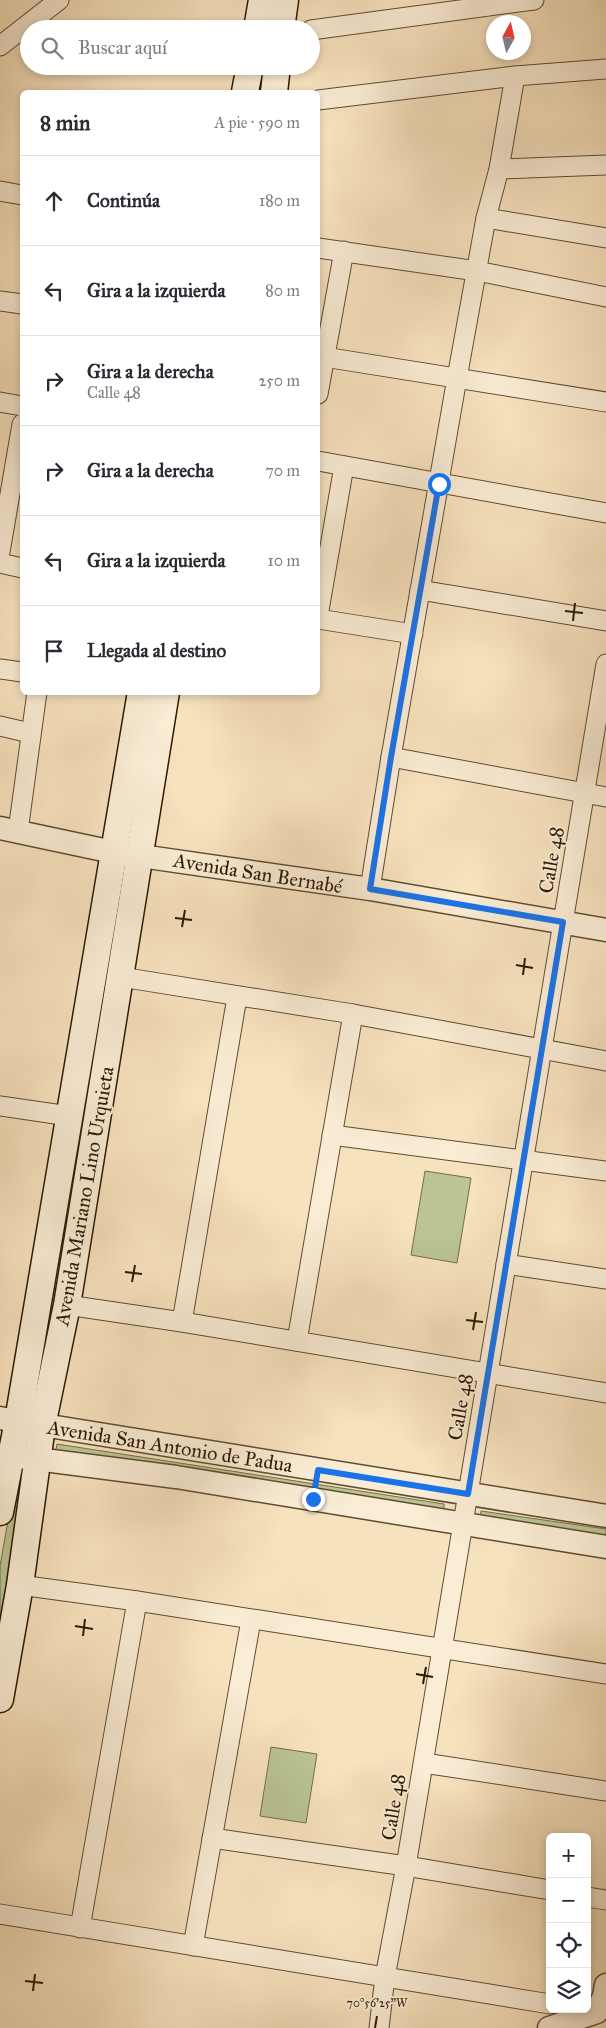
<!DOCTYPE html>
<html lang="es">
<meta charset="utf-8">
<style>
body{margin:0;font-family:"IM FELL Great Primer",serif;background:#f7f7f7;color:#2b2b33}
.controls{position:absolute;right:15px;bottom:15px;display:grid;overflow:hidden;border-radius:8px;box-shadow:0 2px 8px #0003}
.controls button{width:45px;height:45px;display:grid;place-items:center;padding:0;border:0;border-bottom:1px solid #e1e1e2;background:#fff;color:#2b2b33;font:25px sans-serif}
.compass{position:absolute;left:486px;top:15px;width:45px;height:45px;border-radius:50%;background:#fff;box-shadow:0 2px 8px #0003;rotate:8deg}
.stop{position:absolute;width:15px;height:15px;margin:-11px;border:4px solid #1a73e8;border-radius:50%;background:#fff}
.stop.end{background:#1a73e8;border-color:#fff;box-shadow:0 1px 5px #0008}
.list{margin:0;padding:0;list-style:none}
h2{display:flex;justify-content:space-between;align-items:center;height:65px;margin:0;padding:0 20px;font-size:21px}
h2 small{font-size:16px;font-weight:400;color:#7c7c81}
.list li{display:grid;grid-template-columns:32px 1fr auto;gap:15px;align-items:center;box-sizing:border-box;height:90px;padding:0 20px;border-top:1px solid #e1e1e2}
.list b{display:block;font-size:19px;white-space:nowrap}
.list p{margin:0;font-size:16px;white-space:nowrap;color:#7c7c81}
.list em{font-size:16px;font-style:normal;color:#7c7c81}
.icon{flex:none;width:28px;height:28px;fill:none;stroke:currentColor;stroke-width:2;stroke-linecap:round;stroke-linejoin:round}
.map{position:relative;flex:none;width:606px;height:2028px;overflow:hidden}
.search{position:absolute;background:#fff;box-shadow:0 2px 8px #0003;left:20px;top:20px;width:300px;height:55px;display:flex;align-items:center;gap:12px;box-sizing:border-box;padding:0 18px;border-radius:28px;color:#7c7c81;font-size:19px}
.panel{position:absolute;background:#fff;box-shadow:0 2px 8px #0003;left:20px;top:90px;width:300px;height:605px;border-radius:8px}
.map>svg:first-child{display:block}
.green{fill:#bac494;stroke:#736f4a}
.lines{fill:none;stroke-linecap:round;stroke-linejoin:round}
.minor-casing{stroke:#5f4c30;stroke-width:21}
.tertiary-casing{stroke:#5f4c30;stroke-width:25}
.secondary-casing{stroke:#2c1a00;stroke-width:29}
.minor{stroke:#faecd5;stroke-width:19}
.tertiary{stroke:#faecd5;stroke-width:22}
.secondary{stroke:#faecd5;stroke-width:26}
.route{stroke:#1a73e8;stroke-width:6}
.ticks{fill:none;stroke:#2c1a00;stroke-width:2}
.labels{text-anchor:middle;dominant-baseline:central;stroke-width:4;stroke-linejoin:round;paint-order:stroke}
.street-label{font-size:20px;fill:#2c1a00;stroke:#faecd5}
.ticks-label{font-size:12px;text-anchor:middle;fill:#2c1a00;stroke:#faecd5;stroke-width:4;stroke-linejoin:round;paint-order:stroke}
</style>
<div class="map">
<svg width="606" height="2028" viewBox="0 0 606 2028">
<rect width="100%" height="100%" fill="#f7e2be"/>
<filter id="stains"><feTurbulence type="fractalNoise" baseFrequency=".004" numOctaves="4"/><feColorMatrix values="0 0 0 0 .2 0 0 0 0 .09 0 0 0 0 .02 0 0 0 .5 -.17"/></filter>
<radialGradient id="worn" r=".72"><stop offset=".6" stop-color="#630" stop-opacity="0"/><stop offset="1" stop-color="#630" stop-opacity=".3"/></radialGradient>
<g class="green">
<path d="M425,1171L471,1178L457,1263L411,1255Z"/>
<path d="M57,1444L444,1504V1512L55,1454Z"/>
<path d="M16,1475L28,1477L0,1637V1566Z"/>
<path d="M481,1511L606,1529V1539L480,1519Z"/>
<path d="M271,1747L317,1754L306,1823L260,1816Z"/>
</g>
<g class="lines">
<defs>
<g id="minor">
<path d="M311,30L534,0"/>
<path d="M0,46L59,0"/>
<path d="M318,100L515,76L606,69"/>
<path d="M499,169L606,165"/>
<path d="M0,191L22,195"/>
<path d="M486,218L606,238"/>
<path d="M318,248L477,271L606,297"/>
<path d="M0,301L22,304"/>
<path d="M318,356L606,402"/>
<path d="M318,394L344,251"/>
<path d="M0,402L22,406"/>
<path d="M318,461L606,513"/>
<path d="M0,552L22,424"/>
<path d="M0,563L22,568"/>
<path d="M420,590L606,621"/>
<path d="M318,616L344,466"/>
<path d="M318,619L413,634"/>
<path d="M0,669L22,672"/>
<path d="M0,726L30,733"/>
<path d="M391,757L606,797"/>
<path d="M18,831L37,692"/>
<path d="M370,889L391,757L457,378L486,218L499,169L515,76"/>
<path d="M121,977L353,1014L606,1061"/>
<path d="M0,1106L69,1116"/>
<path d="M332,1135L606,1171"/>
<path d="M506,1264L606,1279"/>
<path d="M67,1305L182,1322L606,1393"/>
<path d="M182,1322L237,997"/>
<path d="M297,1341L353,1014"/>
<path d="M20,1585L137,1601L606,1674"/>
<path d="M424,1763L606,1791"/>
<path d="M212,1838L406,1866L550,1890"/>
<path d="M587,1897L606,1900"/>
<path d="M0,1914L550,2004"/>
<path d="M80,1928L137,1601"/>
<path d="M193,1946L251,1620"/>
<path d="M379,2028L385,1977L406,1866L606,664"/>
</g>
<g id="tertiary">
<path d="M0,828L113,852L370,889L606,930"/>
<path d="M0,1418L606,1516"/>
<path d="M21,1457L176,1477L606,1547"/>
<path d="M549,2028L597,2012L604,1996L606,1985"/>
</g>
<g id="secondary">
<path d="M257,29L262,0"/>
<path d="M281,29L285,0"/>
<path d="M245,92L250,66"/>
<path d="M274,92L277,66"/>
<path d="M0,1512L18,1421L141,692"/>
<path d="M0,1699L20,1585L42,1426L67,1305L166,692"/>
</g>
</defs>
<use href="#minor" class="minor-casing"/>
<use href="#tertiary" class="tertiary-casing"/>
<use href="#secondary" class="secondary-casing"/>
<use href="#minor" class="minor"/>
<use href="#tertiary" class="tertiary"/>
<use href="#secondary" class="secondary"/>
</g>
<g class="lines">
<path class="route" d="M313,1499L318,1470L468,1494L563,922L370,889L391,757L439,484"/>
</g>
<path class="ticks" d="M565,611L583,613M573,621L575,603M175,918L192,920M182,927L185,910M516,965L533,968M523,975L525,958M125,1272L142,1274M132,1282L135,1265M466,1320L483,1322M473,1330L476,1312M75,1626L93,1629M83,1636L85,1619M416,1674L433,1677M423,1684L426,1667M25,1981L43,1983M33,1991L35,1974M375,2028L377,2016"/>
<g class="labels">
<g class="street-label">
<text transform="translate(551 860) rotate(-80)">Calle 48</text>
<text transform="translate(258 873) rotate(9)">Avenida San Bernabé</text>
<text transform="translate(84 1196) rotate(-80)">Avenida Mariano Lino Urquieta</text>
<text transform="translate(460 1407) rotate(-80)">Calle 48</text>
<text transform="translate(170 1446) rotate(9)">Avenida San Antonio de Padua</text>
<text transform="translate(393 1807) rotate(-81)">Calle 48</text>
</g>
</g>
<g class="ticks-label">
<text x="377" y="2007">70°56'25"W</text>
</g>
<rect width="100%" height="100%" filter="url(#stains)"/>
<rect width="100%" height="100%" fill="url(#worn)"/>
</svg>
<div class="controls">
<button>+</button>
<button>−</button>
<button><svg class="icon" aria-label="locate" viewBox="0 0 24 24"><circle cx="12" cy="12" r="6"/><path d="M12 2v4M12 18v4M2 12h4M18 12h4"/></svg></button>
<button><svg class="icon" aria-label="layers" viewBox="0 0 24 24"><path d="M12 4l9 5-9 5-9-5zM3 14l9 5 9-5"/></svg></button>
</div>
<svg class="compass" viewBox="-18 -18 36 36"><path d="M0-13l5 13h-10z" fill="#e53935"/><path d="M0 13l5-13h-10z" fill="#7c7c81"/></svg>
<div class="stop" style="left:439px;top:484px"></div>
<div class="stop end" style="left:313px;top:1499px"></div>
<div class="search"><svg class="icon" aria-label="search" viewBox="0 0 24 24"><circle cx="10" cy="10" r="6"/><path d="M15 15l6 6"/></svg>Buscar aquí</div>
<section class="panel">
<h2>8 min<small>A pie · 590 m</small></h2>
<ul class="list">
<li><svg class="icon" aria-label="ahead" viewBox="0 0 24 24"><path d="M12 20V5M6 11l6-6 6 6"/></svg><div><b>Continúa</b></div><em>180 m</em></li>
<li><svg class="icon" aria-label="left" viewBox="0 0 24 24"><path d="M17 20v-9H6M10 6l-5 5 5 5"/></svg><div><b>Gira a la izquierda</b></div><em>80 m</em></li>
<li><svg class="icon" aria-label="right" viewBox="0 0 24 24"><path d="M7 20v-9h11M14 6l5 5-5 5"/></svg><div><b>Gira a la derecha</b><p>Calle 48</p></div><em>250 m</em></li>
<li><svg class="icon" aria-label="right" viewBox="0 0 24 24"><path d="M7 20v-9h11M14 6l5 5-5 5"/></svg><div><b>Gira a la derecha</b></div><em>70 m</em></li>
<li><svg class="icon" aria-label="left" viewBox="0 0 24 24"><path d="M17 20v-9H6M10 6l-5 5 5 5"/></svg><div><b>Gira a la izquierda</b></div><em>10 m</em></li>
<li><svg class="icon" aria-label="arrive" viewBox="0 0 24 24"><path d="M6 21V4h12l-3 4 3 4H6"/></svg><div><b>Llegada al destino</b></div></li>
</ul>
</section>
</div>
